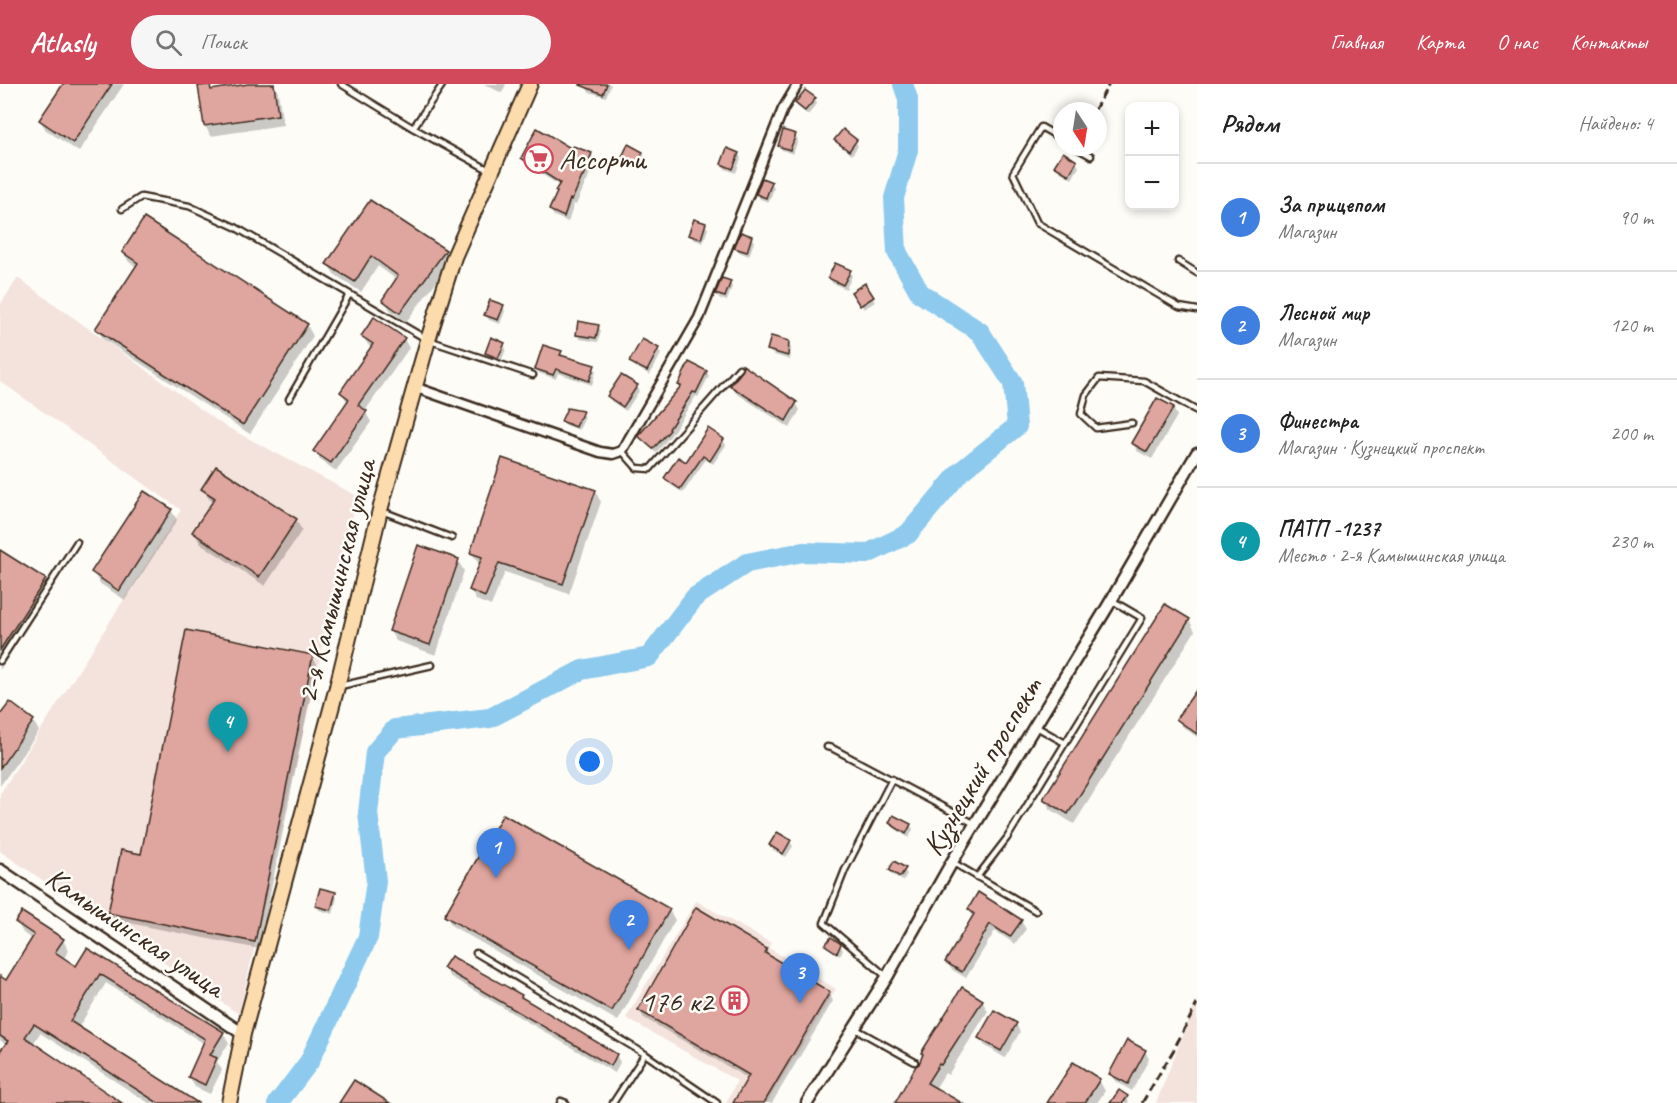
<!DOCTYPE html>
<html lang="ru">
<meta charset="utf-8">
<style>
body{margin:0;font-family:Caveat,sans-serif;background:#f6f6f6;color:#222}
.controls{position:absolute;right:18px;top:18px;display:grid;overflow:hidden;border-radius:12px;box-shadow:0 3px 9px #0003}
.controls button{width:54px;height:54px;display:grid;place-items:center;padding:0;border:0;border-bottom:2px solid #e0e0e0;background:#fff;color:#222;font:30px sans-serif}
.compass{position:absolute;left:1053px;top:18px;width:54px;height:54px;border-radius:50%;background:#fff;box-shadow:0 3px 9px #0003;rotate:168deg}
.you{position:absolute;left:590px;top:678px;width:21px;height:21px;margin:-15px;border:4px solid #fff;border-radius:50%;background:#1a73e8;box-shadow:0 0 0 9px #1a73e833}
.badge{display:grid;place-items:center;width:39px;height:39px;border-radius:50%;background:#d1495b;color:#fff;font-size:20px;font-weight:700}
.pin{position:absolute;translate:-50% -50px;filter:drop-shadow(0 2px 3px #0008)}
.pin::after{content:'';position:absolute;top:32px;width:21px;height:18px;background:inherit;clip-path:polygon(0 0,100% 0,50% 100%)}
.list{margin:0;padding:0;list-style:none}
h2{display:flex;justify-content:space-between;align-items:center;height:78px;margin:0;padding:0 24px;font-size:26px}
h2 small{font-size:20px;font-weight:400;color:#767676}
.list li{display:grid;grid-template-columns:39px 1fr auto;gap:18px;align-items:center;box-sizing:border-box;height:108px;padding:0 24px;border-top:2px solid #e0e0e0}
.list b{display:block;font-size:22px;white-space:nowrap}
.list p{margin:0;font-size:20px;white-space:nowrap;color:#767676}
.list em{font-size:20px;font-style:normal;color:#767676}
.icon{flex:none;width:33px;height:33px;fill:none;stroke:currentColor;stroke-width:2;stroke-linecap:round;stroke-linejoin:round}
.map{position:relative;flex:none;width:1197px;height:1019px;overflow:hidden}
header{display:flex;align-items:center;gap:36px;box-sizing:border-box;height:84px;padding:0 30px;background:#d1495b;color:#fff}
header strong{font-size:28px}
nav{display:flex;gap:33px;margin-inline-start:auto;font-size:21px}
.search{width:420px;height:54px;background:#f6f6f6;display:flex;align-items:center;gap:15px;box-sizing:border-box;padding:0 21px;border-radius:33px;color:#767676;font-size:22px}
main{display:flex}
aside{flex:1;background:#fff}
.map>svg:first-child{display:block}
.built{fill:#f4e2dd}
.shadow{fill:#0003}
.lines{fill:none;stroke-linecap:round;stroke-linejoin:round}
.river{stroke:#8dcaed;stroke-width:20}
.building{fill:#dfa59f;stroke:#3b2a1e;stroke-width:1.5}
.service-casing{stroke:#3b2a1e;stroke-width:9}
.minor-casing{stroke:#3b2a1e;stroke-width:13}
.tertiary-casing{stroke:#3b2a1e;stroke-width:15}
.primary-casing{stroke:#3b2a1e;stroke-width:18}
.service{stroke:#fdfcf7;stroke-width:4.5}
.minor{stroke:#fdfcf7;stroke-width:8}
.tertiary{stroke:#fdfcf7;stroke-width:10}
.primary{stroke:#fcdcac;stroke-width:14}
.rail{stroke:#3b2a1e;stroke-width:3;stroke-dasharray:9 4.5;stroke-linecap:butt}
.labels{text-anchor:middle;dominant-baseline:central;stroke-width:5;stroke-linejoin:round;paint-order:stroke}
.poi-label{font-size:30px;fill:#3b2a1e;stroke:#fdfcf7;text-anchor:start}
.street-label{font-size:30px;fill:#3b2a1e;stroke:#fdfcf7}
</style>
<header>
<strong>Atlasly</strong>
<div class="search"><svg class="icon" aria-label="search" viewBox="0 0 24 24"><circle cx="10" cy="10" r="6"/><path d="M15 15l6 6"/></svg>Поиск</div>
<nav><a>Главная</a><a>Карта</a><a>О нас</a><a>Контакты</a></nav>
</header>
<main>
<div class="map">
<svg width="1197" height="1019" viewBox="0 0 1197 1019">
<rect width="100%" height="100%" fill="#fdfcf7"/>
<filter id="ink" filterUnits="userSpaceOnUse"><feTurbulence type="fractalNoise" baseFrequency=".0167" numOctaves="2"/><feDisplacementMap in="SourceGraphic" scale="12" xChannelSelector="R" yChannelSelector="G"/><feConvolveMatrix kernelMatrix="1 2 1 2 8 2 1 2 1" color-interpolation-filters="sRGB"/></filter>
<g filter="url(#ink)">
<g class="built">
<path d="M18,194L223,341L357,412L239,930L0,767V710L181,426L0,297V221Z"/>
<path d="M696,817L771,859L769,864L836,905L767,1019H726L737,997L626,934Z"/>
<path d="M1197,916V1019H1156Z"/>
</g>
<g class="shadow">
<path d="M65,0H124L79,68L46,46L40,36Z"/>
<path d="M258,0H273L278,8L283,41L211,52L205,42L209,2L212,7Z"/>
<path d="M484,0H506L502,9Z"/>
<path d="M587,0H611L606,13L589,8L586,3Z"/>
<path d="M815,15L817,20L808,31L799,24L796,20Z"/>
<path d="M795,51L798,56L793,70L782,66L779,61Z"/>
<path d="M836,56L855,57L858,62L852,71L839,61Z"/>
<path d="M573,67L591,70L594,76L587,98H586L576,121L574,120L568,138L554,132L550,126L560,102L526,80L522,73Z"/>
<path d="M642,69L645,73L640,84L626,78L624,73Z"/>
<path d="M738,70L741,74L736,89L725,85L722,80Z"/>
<path d="M1076,78L1079,83L1072,95L1059,87L1056,82Z"/>
<path d="M771,99L774,104L769,118L760,115L757,110Z"/>
<path d="M371,118L445,168L451,178L406,238L390,226L384,216L397,196L378,182L361,208L334,190L328,180Z"/>
<path d="M144,136L307,241L313,252L250,350L103,255L97,245L137,183L129,178L123,168Z"/>
<path d="M705,140L708,145L703,159L693,155L690,150Z"/>
<path d="M751,153L754,158L749,172L739,168L736,164Z"/>
<path d="M850,187L852,192L846,205L832,199L830,194Z"/>
<path d="M730,198L732,203L727,217L720,215L717,210Z"/>
<path d="M864,201L875,218L864,225L853,208Z"/>
<path d="M503,222L505,227L500,240L489,236L486,231Z"/>
<path d="M598,242L601,247L598,258L580,255L577,250Z"/>
<path d="M363,252L404,255L409,264L365,327L371,338L336,387L320,376L315,367L347,318L342,308L372,264L368,261Z"/>
<path d="M788,259L791,264L790,276L772,270L769,266Z"/>
<path d="M504,260L506,265L501,278L490,274L487,269Z"/>
<path d="M658,266L661,270L650,291L634,282L631,277Z"/>
<path d="M561,268L564,274L594,282L596,287L592,301L558,289L556,295L539,289L536,285Z"/>
<path d="M706,288L709,292L698,313L696,312L671,351L656,369L643,357L640,352L682,304L680,301Z"/>
<path d="M636,302L639,307L626,327L611,317L609,312Z"/>
<path d="M731,302L796,319L800,326L790,344L736,309Z"/>
<path d="M1173,324L1177,332L1152,375L1137,367L1133,359Z"/>
<path d="M582,329L585,333L579,346L566,341L563,337Z"/>
<path d="M723,356L726,361L713,380L706,375L683,409L668,399L666,394Z"/>
<path d="M203,405L296,436L302,446L265,502L200,459L194,448L214,419L209,415Z"/>
<path d="M595,407L601,418L569,510L505,488L491,522L476,516L470,506L481,480L478,479L472,469Z"/>
<path d="M171,426L177,436L125,516L99,499L93,488Z"/>
<path d="M0,467L44,496L50,506L0,586Z"/>
<path d="M458,477L464,487L436,571L396,557L390,547Z"/>
<path d="M1189,536L1195,547L1074,740L1050,725L1044,715Z"/>
<path d="M312,573L317,580L259,865L114,836L110,829L142,771Z"/>
<path d="M1197,607V653L1182,642L1177,635Z"/>
<path d="M0,634L33,637L39,647L0,702Z"/>
<path d="M891,739L910,741L913,745L909,754L894,744Z"/>
<path d="M777,750L790,758L793,762L786,773L773,766L770,761Z"/>
<path d="M890,786H904L907,790L903,797L893,791Z"/>
<path d="M335,810L337,814L333,830L319,826L317,821Z"/>
<path d="M979,810L1021,837L1026,845L1015,860L995,847L966,894L951,885L947,878L974,833L969,825Z"/>
<path d="M669,826L675,836L618,937L452,842L446,832Z"/>
<path d="M17,838L63,856L69,867L63,875L77,884L88,866L223,949L229,959L217,978L222,986L210,1010L195,1003L189,993L205,960L106,899L78,944L194,1019H149L40,949L33,960L119,1019H0V970L6,961L0,956V894L6,898L33,856L23,849Z"/>
<path d="M827,861H840L843,866L840,872L830,865Z"/>
<path d="M766,866L770,874L829,909L833,917L772,1019H734L749,995L644,934L639,926Z"/>
<path d="M445,884L521,912L523,916L616,971L620,978L615,989L449,892Z"/>
<path d="M982,917L988,927L948,991L945,989L935,1005L959,1019H897L924,971Z"/>
<path d="M1016,940L1020,948L1005,974L984,961L980,954Z"/>
<path d="M1145,967L1149,975L1132,1007L1115,997L1110,990Z"/>
<path d="M1099,996L1105,1007L1097,1019H1049Z"/>
<path d="M1127,1013L1129,1018L1128,1019H1112Z"/>
</g>
<g class="lines">
<path class="river" d="M278,1019L309,978L368,853L376,797L368,729L375,668L395,645L490,634L582,586L649,573L695,513L747,479L803,468L867,470L908,450L960,388L1017,342L1013,299L980,248L920,209L897,168L894,114L908,66V15L903,0"/>
</g>
<g class="building">
<path d="M63,0H112L73,59L39,36Z"/>
<path d="M248,0H274L278,31L204,42L198,2L210,1L211,6Z"/>
<path d="M580,0H607L603,10L580,1Z"/>
<path d="M805,6L816,14L805,27L795,19Z"/>
<path d="M537,44L572,65L573,62L592,69L583,93H582L572,116L570,115L564,133L549,126L557,108L555,107L560,99L521,74Z"/>
<path d="M843,45L857,56L849,67L834,56Z"/>
<path d="M783,46L796,50L790,66L778,62Z"/>
<path d="M628,60L643,68L637,80L622,73Z"/>
<path d="M727,64L739,69L733,85L721,80Z"/>
<path d="M1063,68L1077,77L1069,91L1054,82Z"/>
<path d="M762,94L772,98L766,114L756,110Z"/>
<path d="M370,116L446,166L400,229L382,216L398,192L371,172L355,198L326,180Z"/>
<path d="M144,134L308,240L243,341L95,245L138,179L122,168Z"/>
<path d="M694,135L706,139L701,155L688,151Z"/>
<path d="M741,148L752,152L747,168L734,164Z"/>
<path d="M835,179L851,186L843,201L828,194Z"/>
<path d="M722,194L731,197L725,213L715,210Z"/>
<path d="M865,199L874,213L860,222L851,208Z"/>
<path d="M490,216L504,221L498,236L484,231Z"/>
<path d="M374,233L405,254L358,321L367,327L331,379L313,367L349,315L340,308L373,260L361,252Z"/>
<path d="M578,237L599,241L596,254L576,251Z"/>
<path d="M771,252L789,257L788,272L767,266Z"/>
<path d="M491,253L505,259L498,274L485,269Z"/>
<path d="M642,255L659,264L647,287L629,278Z"/>
<path d="M543,261L562,267L560,271L595,281L589,297L556,285L553,291L535,285Z"/>
<path d="M689,278L707,287L696,309L693,308L669,345L670,346L653,365L638,352L681,302L678,301Z"/>
<path d="M743,281L797,318L786,337L730,302L743,286Z"/>
<path d="M621,291L638,301L623,323L607,312Z"/>
<path d="M1157,314L1174,323L1147,368L1131,359Z"/>
<path d="M567,324L583,327L576,343L561,337Z"/>
<path d="M708,344L724,355L710,377L703,372L680,405L664,394L678,373L686,378Z"/>
<path d="M502,374L596,406L563,500L499,479L485,513L469,506L482,473L470,469Z"/>
<path d="M216,382L297,435L259,493L192,448L215,414L201,405Z"/>
<path d="M144,407L172,425L119,507L91,488Z"/>
<path d="M418,461L459,475L430,561L389,547Z"/>
<path d="M0,466L46,495L0,566Z"/>
<path d="M1165,520L1190,535L1068,730L1043,715Z"/>
<path d="M186,546L313,571L255,858L108,829L121,766L141,770Z"/>
<path d="M1197,605V650L1176,635Z"/>
<path d="M10,618L34,636L0,684V631Z"/>
<path d="M503,730L670,825L612,927L444,832Z"/>
<path d="M893,731L911,740L906,750L889,739Z"/>
<path d="M777,748L791,756L783,770L769,761Z"/>
<path d="M894,777L906,784L900,793L889,786Z"/>
<path d="M320,804L336,808L331,826L315,822Z"/>
<path d="M978,808L1022,836L1010,853L990,840L962,888L945,878L974,830L968,825Z"/>
<path d="M696,823L767,865L765,869L830,908L764,1019H733L749,991L638,926Z"/>
<path d="M22,828L64,855L55,868L76,882L87,864L224,948L210,971L217,974L205,1001L188,993L205,955L100,890L70,937L198,1019H158L34,940L25,953L122,1019H0V967L8,957L0,952V892L6,896L34,851L15,838Z"/>
<path d="M831,853L841,860L837,869L825,861Z"/>
<path d="M451,872L522,911L521,913L617,970L611,982L443,884Z"/>
<path d="M962,903L983,916L941,981L939,980L927,999L962,1019H895L916,982L919,980L923,970L921,969Z"/>
<path d="M994,926L1017,939L1001,967L978,954Z"/>
<path d="M1127,956L1146,966L1128,1000L1109,990Z"/>
<path d="M1073,978L1100,995L1085,1019H1047Z"/>
<path d="M354,996L390,1019H339Z"/>
<path d="M1119,1006L1128,1012L1123,1019H1110Z"/>
</g>
<g class="lines">
<defs>
<g id="service">
<path d="M341,0L413,44L489,86"/>
<path d="M413,44L443,0"/>
<path d="M1062,55L1041,43L1013,89L1037,139L1179,223L1197,226"/>
<path d="M1075,63L1091,72"/>
<path d="M122,125L141,113L189,122L235,143L428,256L533,291"/>
<path d="M1178,177L1197,189"/>
<path d="M289,315L349,211"/>
<path d="M1132,339L1096,344L1081,330L1086,311L1099,294L1144,297L1197,327"/>
<path d="M622,367L637,384L650,385L739,284"/>
<path d="M382,427L452,454"/>
<path d="M0,577L77,458"/>
<path d="M340,602L432,581"/>
<path d="M1035,642L1065,659"/>
<path d="M827,663L832,664L975,740"/>
<path d="M952,778L1036,827"/>
<path d="M977,793L1007,754L1142,534L1111,516"/>
<path d="M476,869L645,970L613,1019"/>
<path d="M887,893L824,839L845,786L892,695"/>
<path d="M854,944L915,978"/>
<path d="M645,970L717,1019"/>
<path d="M560,1019L561,1017L566,1019"/>
</g>
<path id="minor" d="M414,303L600,368L613,370L622,367L699,234L783,25L798,0"/>
<g id="tertiary">
<path d="M0,786L243,950"/>
<path d="M807,1019L887,893L952,778L1108,522L1197,369"/>
</g>
<path id="primary" d="M229,1019L243,950L337,603L380,426L428,256L454,173L530,0"/>
</defs>
<use href="#service" class="service-casing"/>
<use href="#minor" class="minor-casing"/>
<use href="#tertiary" class="tertiary-casing"/>
<use href="#primary" class="primary-casing"/>
<use href="#service" class="service"/>
<use href="#minor" class="minor"/>
<use href="#tertiary" class="tertiary"/>
<use href="#primary" class="primary"/>
<g class="rail">
<path d="M1094,27L1109,0"/>
<path d="M1142,1019L1173,967L1197,920"/>
</g>
</g>
</g>
<defs>
<symbol id="supermarket-ring" viewBox="-11 -11 22 22"><circle r="9.5" fill="#fdfcf7" stroke="#d1495b" stroke-width="1.5"/><path d="M-6-5.5h2.5l.6 2H6L4.5 2H-2.5L-4.4-4H-6ZM-1.5 3.2a1.3 1.3 0 1 0 .1 0ZM3 3.2a1.3 1.3 0 1 0 .1 0Z" fill="#d1495b"/></symbol>
<symbol id="building-ring" viewBox="-11 -11 22 22"><circle r="9.5" fill="#fdfcf7" stroke="#d1495b" stroke-width="1.5"/><path d="M-4-6H4V6H1V3H-1V6H-4ZM-2.5-4.3h1.7v1.8h-1.7ZM.8-4.3h1.7v1.8H.8ZM-2.5-1h1.7V.8h-1.7ZM.8-1h1.7V.8H.8Z" fill="#d1495b"/></symbol>
</defs>
<g fill-rule="evenodd">
<use href="#supermarket-ring" x="522" y="58" width="33" height="33"/>
<use href="#building-ring" x="718" y="900" width="33" height="33"/>
</g>
<g class="labels">
<g class="poi-label">
<text x="559" y="75">Ассорти</text>
<text x="713" y="917" text-anchor="end">176 к2</text>
</g>
<g class="street-label">
<text transform="translate(336 497) rotate(-76)">2-я Камышинская улица</text>
<text transform="translate(982 682) rotate(-59)">Кузнецкий проспект</text>
<text transform="translate(135 848) rotate(34)">Камышинская улица</text>
</g>
</g>
</svg>
<div class="controls">
<button>+</button>
<button>−</button>
</div>
<svg class="compass" viewBox="-18 -18 36 36"><path d="M0-13l5 13h-10z" fill="#e53935"/><path d="M0 13l5-13h-10z" fill="#767676"/></svg>
<div class="you"></div>
<div class="pin badge" style="left:496px;top:794px;background:#3f7fe0">1</div>
<div class="pin badge" style="left:629px;top:866px;background:#3f7fe0">2</div>
<div class="pin badge" style="left:800px;top:919px;background:#3f7fe0">3</div>
<div class="pin badge" style="left:228px;top:668px;background:#0f9aa8">4</div>
</div>
<aside>
<h2>Рядом<small>Найдено: 4</small></h2>
<ul class="list">
<li><span class="badge" style="background:#3f7fe0">1</span><div><b>За прицепом</b><p>Магазин</p></div><em>90 m</em></li>
<li><span class="badge" style="background:#3f7fe0">2</span><div><b>Лесной мир</b><p>Магазин</p></div><em>120 m</em></li>
<li><span class="badge" style="background:#3f7fe0">3</span><div><b>Финестра</b><p>Магазин · Кузнецкий проспект</p></div><em>200 m</em></li>
<li><span class="badge" style="background:#0f9aa8">4</span><div><b>ПАТП -1237</b><p>Место · 2-я Камышинская улица</p></div><em>230 m</em></li>
</ul>
</aside>
</main>
